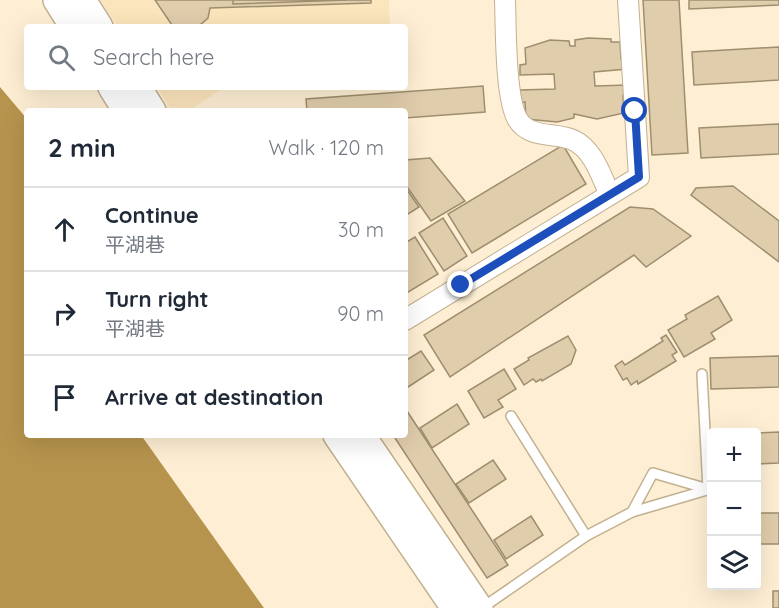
<!DOCTYPE html>
<meta charset="utf-8">
<style>
body{margin:0;font-family:Quicksand,"Noto Sans SC",sans-serif;background:#f6f6f7;color:#1f2937}
.controls{position:absolute;right:18px;bottom:18px;display:grid;overflow:hidden;border-radius:6px;box-shadow:0 6px 24px #0002}
.controls button{width:54px;height:54px;display:grid;place-items:center;padding:0;border:0;border-bottom:2px solid #e0e1e3;background:#fff;color:#1f2937;font:30px sans-serif}
.stop{position:absolute;width:18px;height:18px;margin:-14px;border:4px solid #1c4fbc;border-radius:50%;background:#fff}
.stop.end{background:#1c4fbc;border-color:#fff;box-shadow:0 2px 6px #0008}
.list{margin:0;padding:0;list-style:none}
h2{display:flex;justify-content:space-between;align-items:center;height:78px;margin:0;padding:0 24px;font-size:26px}
h2 small{font-size:20px;font-weight:400;color:#747a83}
.list li{display:grid;grid-template-columns:39px 1fr auto;gap:18px;align-items:center;box-sizing:border-box;height:84px;padding:0 24px;border-top:2px solid #e0e1e3}
.list b{display:block;font-size:22px;white-space:nowrap}
.list p{margin:0;font-size:20px;white-space:nowrap;color:#747a83}
.list em{font-size:20px;font-style:normal;color:#747a83}
.icon{flex:none;width:33px;height:33px;fill:none;stroke:currentColor;stroke-width:2;stroke-linecap:round;stroke-linejoin:round}
.map{position:relative;flex:none;width:779px;height:608px;overflow:hidden}
.search{position:absolute;background:#fff;box-shadow:0 6px 24px #0002;left:24px;top:24px;width:384px;height:66px;display:flex;align-items:center;gap:15px;box-sizing:border-box;padding:0 21px;border-radius:6px;color:#747a83;font-size:22px}
.panel{position:absolute;background:#fff;box-shadow:0 6px 24px #0002;left:24px;top:108px;width:384px;height:330px;border-radius:6px}
.map>svg:first-child{display:block}
.built{fill:#fbe5bc}
.water{fill:#b7944e}
.building{fill:#e0cdac;stroke:#9f8e6e;stroke-width:1.5}
.lines{fill:none;stroke-linecap:round;stroke-linejoin:round}
.service-casing{stroke:#c2b190;stroke-width:12}
.minor-casing{stroke:#c2b190;stroke-width:22}
.secondary-casing{stroke:#c2b190;stroke-width:30}
.service{stroke:#fff;stroke-width:9}
.minor{stroke:#fff;stroke-width:20}
.secondary{stroke:#fff;stroke-width:27}
.route{stroke:#1c4fbc;stroke-width:8}
</style>
<div class="map">
<svg width="779" height="608" viewBox="0 0 779 608">
<rect width="100%" height="100%" fill="#feefd4"/>
<g class="built">
<path d="M100,0H389L390,27H118Z"/>
<path d="M157,87H224L189,111H172Z"/>
</g>
<path class="water" d="M0,87L27,119V435H141L264,608H0Z"/>
<g class="building">
<path d="M155,0H371V3L210,8L208,18L200,25L179,27L172,25Z"/>
<path d="M233,0H346L233,4Z"/>
<path d="M643,0H679L688,153L652,155Z"/>
<path d="M689,0H779V5L689,9Z"/>
<path d="M588,38L611,39V42H620L621,59H626L627,69L594,72L595,86L628,85V96H623L624,113L597,119L574,114V118L557,122L526,119L525,102L521,103L520,90L555,89L554,74L520,75V65L526,64L525,48L550,40L569,41L570,46H575V40Z"/>
<path d="M779,47V80L694,85L692,52Z"/>
<path d="M483,86L485,112L405,118V111H307L306,99Z"/>
<path d="M779,124V154L701,158L699,128Z"/>
<path d="M563,145L586,184L472,253L448,214Z"/>
<path d="M430,158L465,201L431,221L405,184V160Z"/>
<path d="M733,186L779,221V262L691,195L696,188Z"/>
<path d="M405,187L419,207L405,216Z"/>
<path d="M630,207L653,209L691,236L646,267L634,255L450,377L424,335Z"/>
<path d="M443,218L467,256L444,271L419,233Z"/>
<path d="M415,237L438,274L405,294V243Z"/>
<path d="M718,296L732,320L711,333L715,339L684,357L668,330L687,319L685,315Z"/>
<path d="M666,335L677,352L672,355L676,361L638,384L637,381L631,385L627,378L623,380L615,366L622,361L625,365L663,341L661,338Z"/>
<path d="M568,336L576,350L571,364L542,381L541,379L536,382L533,379L524,385L514,369L529,360L528,358Z"/>
<path d="M421,351L434,370L405,389V361Z"/>
<path d="M779,356V387L711,389L710,358Z"/>
<path d="M504,369L516,389L498,400L503,407L484,418L468,391Z"/>
<path d="M457,404L469,424L432,448L420,428Z"/>
<path d="M405,408L508,565L487,578L393,435H405Z"/>
<path d="M779,432V463L756,464V433Z"/>
<path d="M493,460L506,479L469,503L456,484Z"/>
<rect x="756" y="513" width="23" height="31"/>
<path d="M531,516L543,535L506,559L494,540Z"/>
<rect x="773" y="591" width="6" height="17"/>
</g>
<g class="lines">
<defs>
<g id="service">
<path d="M632,512L707,490"/>
<path d="M586,536L632,512L653,473L708,489L702,374"/>
<path d="M482,608L586,536L511,416"/>
</g>
<g id="minor">
<path d="M505,0C506,27 505,99 518,120C530,139 556,132 573,140C593,149 601,175 609,193"/>
<path d="M405,320L639,177L628,0"/>
</g>
<g id="secondary">
<path d="M57,0L74,27"/>
<path d="M82,0L99,27"/>
<path d="M112,87L127,111"/>
<path d="M137,87L152,111"/>
<path d="M337,435L455,608"/>
<path d="M361,435L479,608"/>
</g>
</defs>
<use href="#service" class="service-casing"/>
<use href="#minor" class="minor-casing"/>
<use href="#secondary" class="secondary-casing"/>
<use href="#service" class="service"/>
<use href="#minor" class="minor"/>
<use href="#secondary" class="secondary"/>
</g>
<g class="lines">
<path class="route" d="M461,285L639,177L635,111"/>
</g>
</svg>
<div class="controls">
<button>+</button>
<button>−</button>
<button><svg class="icon" aria-label="layers" viewBox="0 0 24 24"><path d="M12 4l9 5-9 5-9-5zM3 14l9 5 9-5"/></svg></button>
</div>
<div class="stop" style="left:635px;top:111px"></div>
<div class="stop end" style="left:461px;top:285px"></div>
<div class="search"><svg class="icon" aria-label="search" viewBox="0 0 24 24"><circle cx="10" cy="10" r="6"/><path d="M15 15l6 6"/></svg>Search here</div>
<section class="panel">
<h2>2 min<small>Walk · 120 m</small></h2>
<ul class="list">
<li><svg class="icon" aria-label="ahead" viewBox="0 0 24 24"><path d="M12 20V5M6 11l6-6 6 6"/></svg><div><b>Continue</b><p>平湖巷</p></div><em>30 m</em></li>
<li><svg class="icon" aria-label="right" viewBox="0 0 24 24"><path d="M7 20v-9h11M14 6l5 5-5 5"/></svg><div><b>Turn right</b><p>平湖巷</p></div><em>90 m</em></li>
<li><svg class="icon" aria-label="arrive" viewBox="0 0 24 24"><path d="M6 21V4h12l-3 4 3 4H6"/></svg><div><b>Arrive at destination</b></div></li>
</ul>
</section>
</div>
